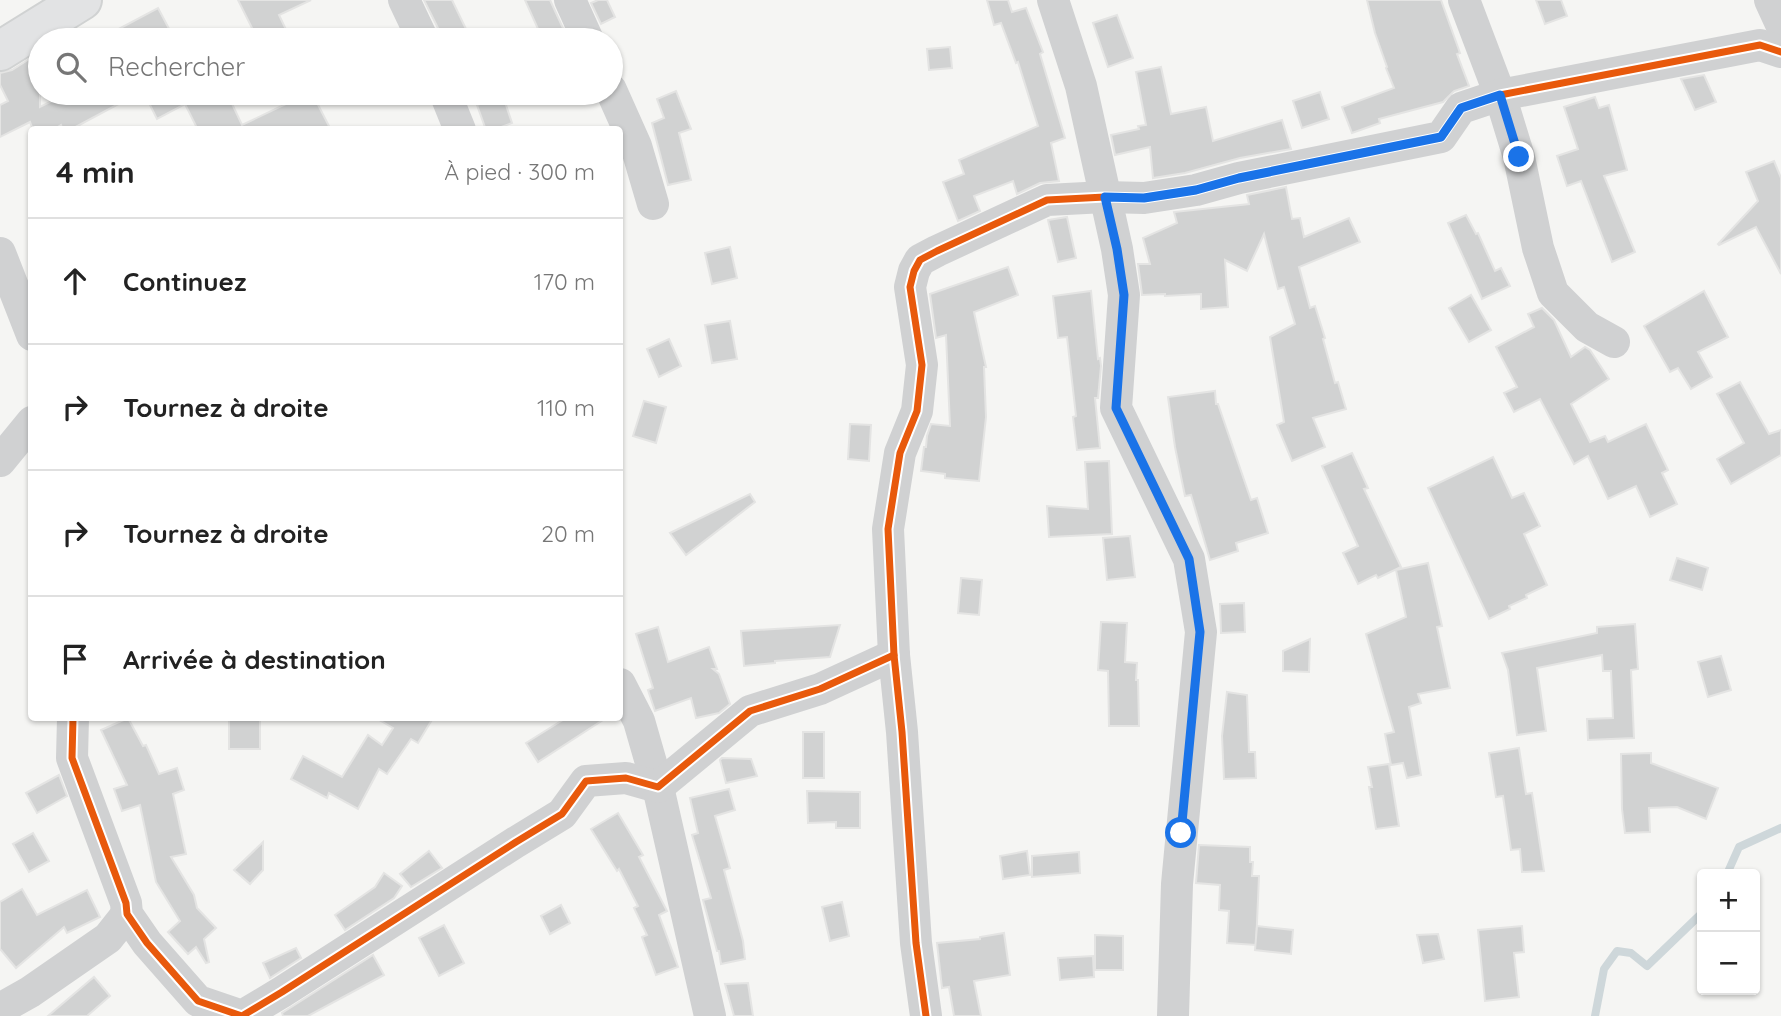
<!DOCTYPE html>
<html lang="fr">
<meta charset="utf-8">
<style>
body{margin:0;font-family:Quicksand,sans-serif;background:#f2f2f2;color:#222}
.controls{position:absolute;right:21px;bottom:21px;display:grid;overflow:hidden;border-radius:7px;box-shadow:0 2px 5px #0004}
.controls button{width:63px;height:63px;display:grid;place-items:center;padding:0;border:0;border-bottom:2px solid #e0e0e0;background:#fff;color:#222;font:35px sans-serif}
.stop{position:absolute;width:21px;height:21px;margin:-16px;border:5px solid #1a73e8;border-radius:50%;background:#fff}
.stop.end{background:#1a73e8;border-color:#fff;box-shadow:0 2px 7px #0008}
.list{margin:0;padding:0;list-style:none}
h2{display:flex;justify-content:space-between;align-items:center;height:91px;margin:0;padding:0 28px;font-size:30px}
h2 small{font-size:23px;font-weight:400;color:#767676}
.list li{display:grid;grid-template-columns:46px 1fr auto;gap:21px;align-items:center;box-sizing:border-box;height:126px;padding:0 28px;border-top:2px solid #e0e0e0}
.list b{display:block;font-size:26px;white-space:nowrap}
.list em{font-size:23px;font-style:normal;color:#767676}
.icon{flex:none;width:38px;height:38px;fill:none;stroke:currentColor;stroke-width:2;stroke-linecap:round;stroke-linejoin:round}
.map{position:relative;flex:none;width:1781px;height:1016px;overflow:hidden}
.search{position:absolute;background:#fff;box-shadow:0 2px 5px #0004;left:28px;top:28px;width:595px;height:77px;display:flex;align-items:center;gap:18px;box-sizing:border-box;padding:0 24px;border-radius:38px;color:#767676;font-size:26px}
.panel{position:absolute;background:#fff;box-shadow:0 2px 5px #0004;left:28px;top:126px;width:595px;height:595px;border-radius:7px}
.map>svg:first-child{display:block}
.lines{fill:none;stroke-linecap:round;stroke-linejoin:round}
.stream{stroke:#ced7da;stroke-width:8}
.building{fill:#d1d2d2;stroke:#e4e4e3;stroke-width:2}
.major-casing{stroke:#d0d2d2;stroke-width:42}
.minor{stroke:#d0d1d2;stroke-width:32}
.major{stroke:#e2e3e4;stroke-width:38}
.cycleway-casing{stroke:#fff;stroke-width:11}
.cycleway{stroke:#e8590c;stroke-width:7}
.route{stroke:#1a73e8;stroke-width:9}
</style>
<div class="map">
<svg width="1781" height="1016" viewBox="0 0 1781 1016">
<rect width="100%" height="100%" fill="#f5f5f3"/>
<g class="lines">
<g class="stream">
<path d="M1727,874L1739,847L1781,828"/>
<path d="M1595,1016L1604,969L1617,951L1631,953L1647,966L1702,913"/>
</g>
</g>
<g class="building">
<path d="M238,0H311L279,15L291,40H258Z"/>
<path d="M424,0H452L466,29L441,40L440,32Z"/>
<path d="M525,0H550L568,39L543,40Z"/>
<path d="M598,0H607L615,17L601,24L591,3Z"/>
<path d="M987,0H1008L1012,12L1026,8L1043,52L1040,54L1065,138L1051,143L1059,181L1040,183L1017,194L1013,181L974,196L980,211L958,221L943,182L964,174L959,160L1038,126L1018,62L1016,63L1001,23L994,25Z"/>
<path d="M1367,0H1441L1460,53L1457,54L1469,86L1454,91L1443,102L1379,119L1380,123L1352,133L1342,107L1394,88L1386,68L1387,67L1375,33Z"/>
<path d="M1536,0H1561L1567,16L1545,24Z"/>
<path d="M158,8L175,40H98Z"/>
<path d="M1117,15L1133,58L1108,67L1093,23Z"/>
<path d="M950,47L952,68L929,70L927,49Z"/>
<path d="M40,52V107L68,93H139L70,130H63L61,125L53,130H33L30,122L0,137V105L8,101L0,85V73L12,70Z"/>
<path d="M1161,67L1171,114L1206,107L1213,141L1282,120L1291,149L1240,158L1185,173L1153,178L1150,147L1115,155L1111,135L1139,129L1138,126L1146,125L1136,72Z"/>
<path d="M1704,75L1716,102L1695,110L1681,79Z"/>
<path d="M676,91L691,129L679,133L691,180L668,185L652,123L664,118L657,99Z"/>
<path d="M1320,92L1329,119L1302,128L1293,101Z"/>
<path d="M160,93H227L242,125L290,102L285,93H312L331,130H198L185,104L157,119L147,99Z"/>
<path d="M503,96L512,123L493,130H486L477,105Z"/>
<path d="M1595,97L1599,108L1609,105L1627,170L1604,176L1635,252L1612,262L1581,181L1567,186L1557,156L1578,149L1564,107Z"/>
<path d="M1774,161L1781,178V274L1756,227L1719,245L1718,244L1758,201L1746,172Z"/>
<path d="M1286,187L1292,219L1300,218L1304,237L1349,218L1360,242L1299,267L1310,308L1315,306L1325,338L1323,339L1335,383L1338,382L1346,409L1313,418L1325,447L1292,461L1277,425L1284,422L1270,337L1295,324L1284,287L1278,289L1264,234L1247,271L1225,260L1228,307L1201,309V294L1165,296V294L1142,295L1138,264H1150L1143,238L1177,223L1174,212L1249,204L1247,195Z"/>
<path d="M1466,215L1476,234L1478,233L1495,271L1501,268L1510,286L1482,299L1448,223Z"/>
<path d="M1067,217L1076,258L1058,262L1048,220Z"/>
<path d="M730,247L737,278L712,284L705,253Z"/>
<path d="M1008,267L1018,295L974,312L986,367H984L986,417L979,481L945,478V474L921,471L924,447H926L927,436L931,424L950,426L946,335L936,338L930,294Z"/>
<path d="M1091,291L1098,359L1100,358L1101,366L1098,398H1095L1100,448L1077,450L1073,417L1076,416L1067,337L1058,338L1053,296Z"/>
<path d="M1704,291L1728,337L1698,352L1712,377L1691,389L1678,368L1670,372L1644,326Z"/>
<path d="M1471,295L1491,330L1469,342L1449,308Z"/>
<path d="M1542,308L1554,320L1571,357L1585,347L1590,350L1609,379L1571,404L1590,442L1605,436L1608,442L1646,424L1668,470L1662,473L1677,504L1650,517L1636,486L1608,499L1588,456L1574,464L1540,399L1514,412L1504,393L1517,387L1496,347L1534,327L1528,314Z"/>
<path d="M730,321L737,359L712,363L705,325Z"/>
<path d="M669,339L681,366L659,377L647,349Z"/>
<path d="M1740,382L1769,434L1781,430V455L1731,484L1717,459L1744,443L1717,394Z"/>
<path d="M1215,391L1216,404H1218L1251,500L1257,498L1268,533L1236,543L1238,551L1210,560L1191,495L1185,496L1175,447L1168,397Z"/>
<path d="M644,401L666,407L656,443L633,436Z"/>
<path d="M850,424L871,425L869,461L848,459Z"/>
<path d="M1352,453L1368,488L1364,489L1401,567L1378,578L1376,575L1358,584L1343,553L1358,546L1322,466Z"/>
<path d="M1493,457L1512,498L1524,493L1540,526L1524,534L1547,585L1526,595L1527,598L1509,606L1510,609L1489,619L1428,488Z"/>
<path d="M1109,461L1112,534L1049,537L1047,506L1088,509L1085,462Z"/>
<path d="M750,494L755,502L686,555L670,533Z"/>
<path d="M1130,536L1135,577L1107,580L1103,538Z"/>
<path d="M1677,558L1708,568L1702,590L1670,580Z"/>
<path d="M1428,563L1442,626L1437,627L1450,688L1418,694L1421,703L1409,707L1421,775L1407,778L1403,763L1391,765L1385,734L1394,732L1366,634L1406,617L1396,570Z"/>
<path d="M961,578L982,580L979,615L958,613Z"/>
<path d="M1244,603L1245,632L1221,633L1220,604Z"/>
<path d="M1101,622L1127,623L1125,662L1137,663L1136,680H1138L1139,726H1109L1108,671L1098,670Z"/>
<path d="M1635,624L1638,669L1631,670L1634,738L1588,740L1587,719L1613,718L1611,671H1603L1602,655L1537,668L1546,731L1517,735L1508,670L1502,653L1597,633V627Z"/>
<path d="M840,625L830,657L775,661V663L744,666L741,631Z"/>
<path d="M658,627L668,662L709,647L717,669H713L719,674L730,704L719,713L696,718L691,698L655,711L648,690L653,688L636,634Z"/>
<path d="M1310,639L1309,672L1283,671V651Z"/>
<path d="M1721,656L1731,690L1708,697L1698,662Z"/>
<path d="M1227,692L1247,695L1249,752H1255L1256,778L1224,779L1222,736Z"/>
<path d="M128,718L143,746L146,745L159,774L177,768L184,790L173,794L186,854L171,857L194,895L197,908L216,928L204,939L209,962L206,963L196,947L188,954L168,932L180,921L156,882L140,805L122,811L114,789L127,785L101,730Z"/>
<rect x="229" y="718" width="31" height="31"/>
<path d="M376,718H433L418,743L411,739L387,774L379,769L358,809L329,793L327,798L291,779L303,756L342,777L368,735L382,745L393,728Z"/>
<path d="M566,718H606L538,762L526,743Z"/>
<rect x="803" y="732" width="21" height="46"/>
<path d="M1519,748L1526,794L1532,793L1544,871L1522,872L1520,849L1511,850L1503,796L1496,797L1489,753Z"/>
<path d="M1651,753V763L1718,788L1706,819L1677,807L1649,808L1650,832L1625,833L1622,809L1621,754Z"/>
<path d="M722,758L751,759L757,776L726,783L720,760Z"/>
<path d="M1389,764L1399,826L1376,829L1369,787H1372L1368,767Z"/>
<path d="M59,775L67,796L37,813L26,793Z"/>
<path d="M729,789L735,810L715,816L730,868L724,870L743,941L745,959L721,964L719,951H717L703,900L711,898L692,835L698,833L690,798Z"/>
<path d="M807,791L860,792V828H836V822L808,823Z"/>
<path d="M618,813L643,855L639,857L667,911L659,915L678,967L656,975L642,937L647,935L634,908L638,906L619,869L617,871L591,829Z"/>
<path d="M33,833L49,861L29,872L13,844Z"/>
<path d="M263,842V870L250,884L234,870Z"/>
<path d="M1199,845L1250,847V862H1253L1252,876H1259L1256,945L1227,943L1229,911L1219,910L1220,885L1196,883Z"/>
<path d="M429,851L442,868L411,887L400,874Z"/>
<path d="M1027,851L1030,875L1003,879L1000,856Z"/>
<path d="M1079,852L1080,873L1032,877V856Z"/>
<path d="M384,873L402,886L394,898L345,930L335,915L375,887Z"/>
<path d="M22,889L37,915L87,890L100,917L67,933L64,927L16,968L0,949V902Z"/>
<path d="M842,902L849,936L830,941L822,907Z"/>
<path d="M561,905L570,923L550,934L541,916Z"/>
<path d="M444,925L464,963L439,976L419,938Z"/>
<path d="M1257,926L1293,930L1291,954L1255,950Z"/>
<path d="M1522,926L1524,952L1514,953L1519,997L1485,1001L1478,930Z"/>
<path d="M1004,933L1010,975L974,981L981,1016H954L949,987L942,988L937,943L980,939V937Z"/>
<path d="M1438,934L1444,959L1423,963L1417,935Z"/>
<path d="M1095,935L1123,936V970H1095Z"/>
<path d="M296,948L301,958L270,978L263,963Z"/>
<path d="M373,955L384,975L308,1016H283L282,1013Z"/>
<path d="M1093,956L1094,977L1060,980L1058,958Z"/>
<path d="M94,977L110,996L87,1016H48Z"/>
<path d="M748,983L753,1016H734L725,984Z"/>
</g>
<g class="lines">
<defs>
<path id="major" d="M0,51L82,0"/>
</defs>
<use href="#major" class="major-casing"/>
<g class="minor">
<path d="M404,0L423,40"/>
<path d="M570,0L588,40"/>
<path d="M1053,0L1081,86L1117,249L1124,295L1116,408L1189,559L1201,632L1177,884L1173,1016"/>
<path d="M1464,0L1500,95L1519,157L1538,248L1553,293L1587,327L1614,342"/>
<path d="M1770,0L1781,24"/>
<path d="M611,90L636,146L653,204"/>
<path d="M445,93L460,130"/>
<path d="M0,253L32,335"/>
<path d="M0,461L32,422"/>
<path d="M620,684L639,721L658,787L710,1016"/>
<path d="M73,718L72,758L126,903L127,914L147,943L198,1001L242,1016L282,992L516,842L562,814L586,781L626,778L658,787L750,711L820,689L894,655"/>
<path d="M0,1009L30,992L108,938L127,914"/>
<path d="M926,1016L916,943L902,732L894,655L888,529L900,453L917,411L922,365L910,287L914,271L920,260L937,251L1047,200L1105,197L1144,198L1196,190L1239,178L1441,137L1461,108L1500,95L1760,45L1781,52"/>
</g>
<use href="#major" class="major"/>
<defs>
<g id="cycleway">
<path d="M73,718L72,758L126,903L127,914L147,943L198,1001L242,1016L282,992L516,842L562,814L586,781L626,778L658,787L750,711L820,689L894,655"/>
<path d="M926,1016L916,943L902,732L894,655L888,529L900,453L917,411L922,365L910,287L914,271L920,260L937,251L1047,200L1105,197L1144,198L1196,190L1239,178L1441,137L1461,108L1500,95L1760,45L1781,52"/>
</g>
</defs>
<use href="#cycleway" class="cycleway-casing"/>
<use href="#cycleway" class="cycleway"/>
</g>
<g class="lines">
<path class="route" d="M1181,833L1200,632L1189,559L1116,408L1124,295L1117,249L1105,197L1144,198L1196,190L1239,178L1441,137L1461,108L1500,95L1519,157"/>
</g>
</svg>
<div class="controls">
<button>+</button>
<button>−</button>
</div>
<div class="stop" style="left:1181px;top:833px"></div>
<div class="stop end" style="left:1519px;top:157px"></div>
<div class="search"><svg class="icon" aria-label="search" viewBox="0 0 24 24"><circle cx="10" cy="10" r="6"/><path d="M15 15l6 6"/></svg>Rechercher</div>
<section class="panel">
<h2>4 min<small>À pied · 300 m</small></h2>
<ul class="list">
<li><svg class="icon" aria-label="ahead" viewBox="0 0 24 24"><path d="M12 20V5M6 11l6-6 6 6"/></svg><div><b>Continuez</b></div><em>170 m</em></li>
<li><svg class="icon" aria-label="right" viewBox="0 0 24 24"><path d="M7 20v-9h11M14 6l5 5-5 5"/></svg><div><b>Tournez à droite</b></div><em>110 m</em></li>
<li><svg class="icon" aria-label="right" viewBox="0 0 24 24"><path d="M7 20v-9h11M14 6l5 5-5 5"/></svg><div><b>Tournez à droite</b></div><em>20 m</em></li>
<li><svg class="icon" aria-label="arrive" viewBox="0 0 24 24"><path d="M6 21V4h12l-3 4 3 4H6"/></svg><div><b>Arrivée à destination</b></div></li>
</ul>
</section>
</div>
